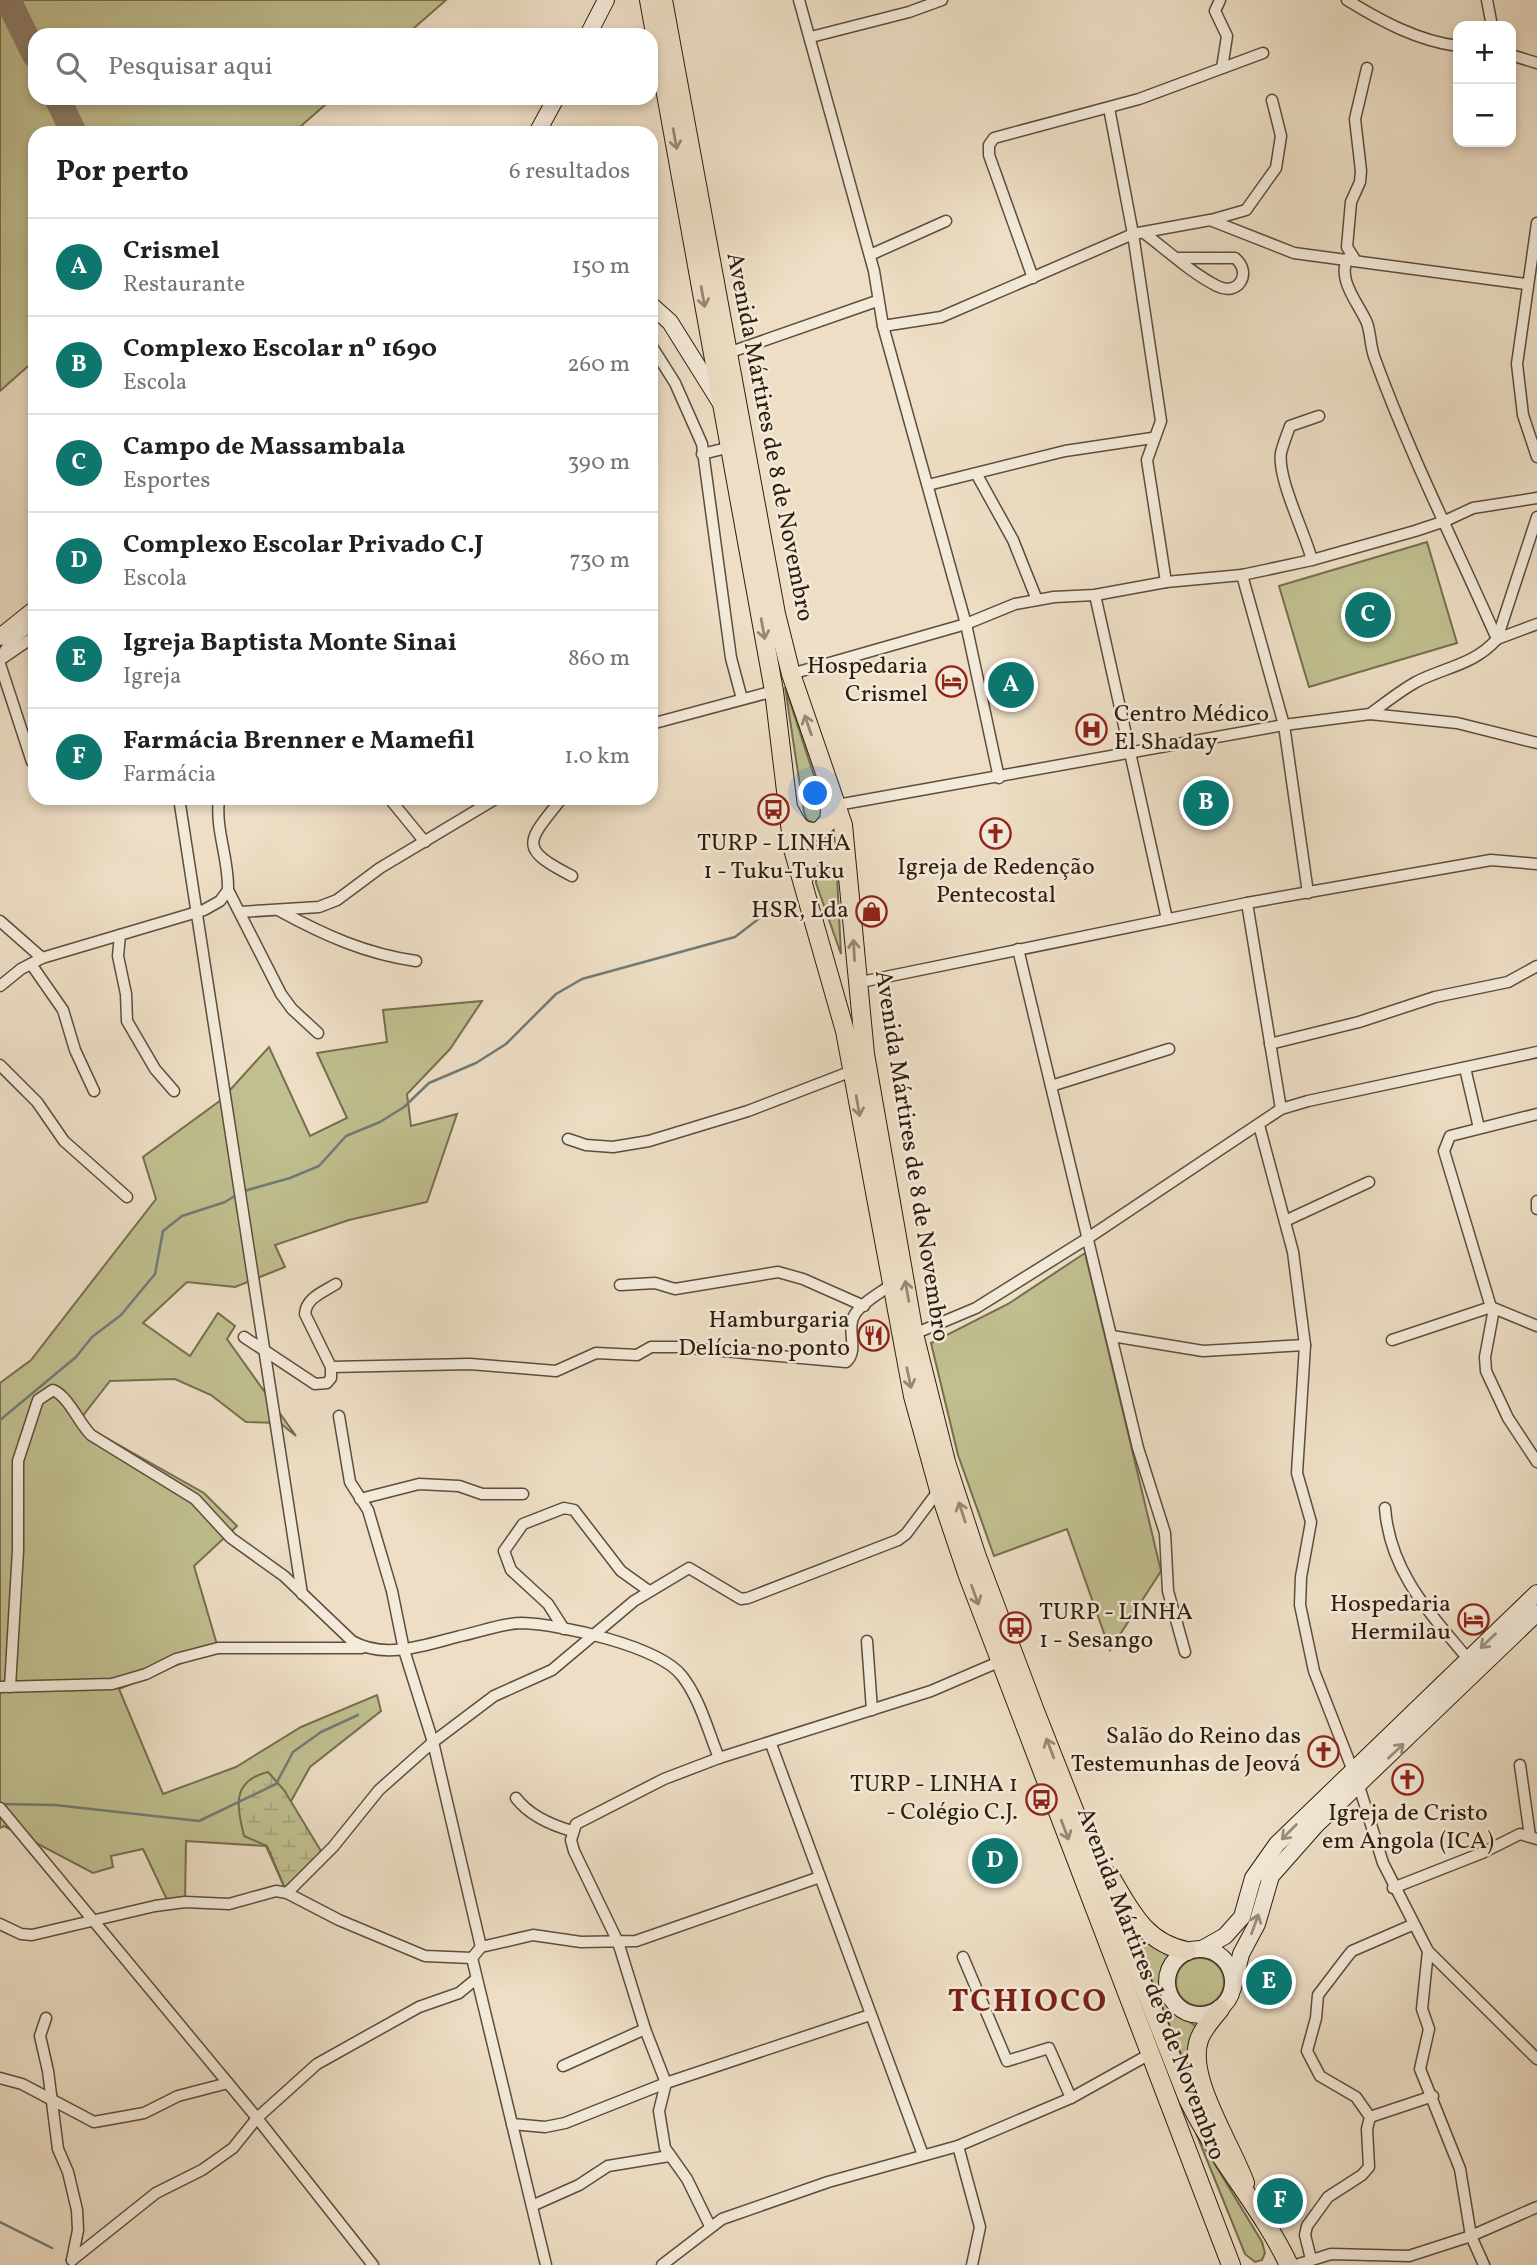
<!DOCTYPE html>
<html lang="pt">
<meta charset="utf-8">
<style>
body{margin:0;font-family:Vollkorn,serif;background:#f2f2f2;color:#202124}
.controls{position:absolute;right:21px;top:21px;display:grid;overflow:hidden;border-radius:14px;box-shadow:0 4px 10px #0003}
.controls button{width:63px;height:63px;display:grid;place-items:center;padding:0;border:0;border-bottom:2px solid #e0e0e0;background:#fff;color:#202124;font:35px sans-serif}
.you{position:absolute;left:816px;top:794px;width:24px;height:24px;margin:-18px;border:5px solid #fff;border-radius:50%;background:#1a73e8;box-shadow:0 0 0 10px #1a73e833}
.badge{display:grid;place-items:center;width:46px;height:46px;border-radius:50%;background:#0f766e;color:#fff;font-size:23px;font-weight:700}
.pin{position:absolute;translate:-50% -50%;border:4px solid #fff;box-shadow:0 2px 7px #0006}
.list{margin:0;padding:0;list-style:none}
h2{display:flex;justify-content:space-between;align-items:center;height:91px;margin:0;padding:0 28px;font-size:30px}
h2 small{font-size:23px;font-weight:400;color:#757577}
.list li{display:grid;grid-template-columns:46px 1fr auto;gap:21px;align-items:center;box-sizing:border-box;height:98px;padding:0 28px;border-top:2px solid #e0e0e0}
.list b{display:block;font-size:26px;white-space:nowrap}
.list p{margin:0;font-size:23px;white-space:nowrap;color:#757577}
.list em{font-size:23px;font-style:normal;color:#757577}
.icon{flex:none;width:38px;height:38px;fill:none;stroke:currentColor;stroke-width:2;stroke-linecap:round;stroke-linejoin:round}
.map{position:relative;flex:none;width:1537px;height:2265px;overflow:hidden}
.search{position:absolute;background:#fff;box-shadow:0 4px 10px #0003;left:28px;top:28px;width:630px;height:77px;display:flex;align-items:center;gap:18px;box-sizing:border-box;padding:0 24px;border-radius:21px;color:#757577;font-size:26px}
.panel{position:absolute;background:#fff;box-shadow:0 4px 10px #0003;left:28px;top:126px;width:630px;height:679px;border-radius:21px}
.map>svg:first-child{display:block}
.green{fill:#c0bf8f;stroke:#766e4f;stroke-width:2}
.wetland{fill:url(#wetland-marsh);stroke:#766e4f;stroke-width:2}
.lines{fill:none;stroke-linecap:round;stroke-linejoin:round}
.stream{stroke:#707b78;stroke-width:2.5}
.taxiway{stroke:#8d7e6a;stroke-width:26}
.street-casing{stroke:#5d4d3c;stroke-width:13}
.secondary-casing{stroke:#2d1d0f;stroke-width:18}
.primary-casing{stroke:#2d1d0f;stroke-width:20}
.street{stroke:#f3ead9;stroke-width:10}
.secondary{stroke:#f3ead9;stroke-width:16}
.primary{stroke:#eddec5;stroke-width:18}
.oneway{stroke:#978773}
.oneway2{stroke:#9a8e7e}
.labels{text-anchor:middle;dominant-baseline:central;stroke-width:5;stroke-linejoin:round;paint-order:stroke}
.street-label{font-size:24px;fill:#2d1d0f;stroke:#f3ead9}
.poi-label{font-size:24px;fill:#2d1d0f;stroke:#f3ead9;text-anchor:end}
.district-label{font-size:32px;font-weight:bold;letter-spacing:2px;fill:#7a1f14;stroke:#f3ead9}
</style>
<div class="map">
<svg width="1537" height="2265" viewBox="0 0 1537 2265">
<defs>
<pattern id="wetland-marsh" width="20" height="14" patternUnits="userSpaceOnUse" patternTransform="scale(1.75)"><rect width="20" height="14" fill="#c0bf8f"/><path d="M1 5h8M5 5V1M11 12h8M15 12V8" fill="none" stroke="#a5a47a"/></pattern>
</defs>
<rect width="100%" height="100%" fill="#eddec5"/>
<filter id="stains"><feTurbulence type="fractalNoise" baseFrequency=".00286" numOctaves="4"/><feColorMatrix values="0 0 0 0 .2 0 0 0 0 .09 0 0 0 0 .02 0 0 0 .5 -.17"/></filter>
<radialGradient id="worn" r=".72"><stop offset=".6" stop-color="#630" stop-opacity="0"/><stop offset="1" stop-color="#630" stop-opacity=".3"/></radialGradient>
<g class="green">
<path d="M0,0H446L406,35H35V98H333L293,133H35V360L0,391Z"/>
<path d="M1427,542L1457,643L1309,687L1279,586Z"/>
<path d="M785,687L823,803V815L815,823L807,820L804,812Z"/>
<path d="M823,864L831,867L837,876L841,954L816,883V872Z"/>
<path d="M482,1001L450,1049L407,1094L411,1126L457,1114L427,1202L349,1220L275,1245L285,1267L235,1287L187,1282L143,1323L190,1356L218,1313L235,1326L227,1339L296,1436L280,1423L246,1422L211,1395L175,1379L110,1381L78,1422L204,1493L237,1526L194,1566L218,1648L119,1689L163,1794L236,1767L301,1727L377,1695L381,1711L310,1767L290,1803L324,1856L287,1893L266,1846L186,1841L185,1902L169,1904L143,1849L111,1856L113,1867L93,1873L4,1826L0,1828V1383L31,1360L156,1199L143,1157L221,1100L269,1047L310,1136L347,1118L317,1053L387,1042L383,1010Z"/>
<path d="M1085,1253L1161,1571L1110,1650L1067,1529L994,1556L958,1455L931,1343L1008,1304Z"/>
<path d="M1128,1920L1150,1945L1171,1954C1162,1975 1153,1999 1177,2015C1184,2020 1191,2021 1196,2027L1188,2063L1198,2097Z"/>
<circle cx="1200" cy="1982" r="24"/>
<path d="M1196,2133L1262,2242L1265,2253L1262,2260L1255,2262L1245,2254Z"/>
</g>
<path class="wetland" d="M268,1772L284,1790L324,1856L287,1893L267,1846L244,1836C237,1806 231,1781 268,1772Z"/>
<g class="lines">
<g class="stream">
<path d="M244,1191L290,1178L319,1166L346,1136L380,1122L404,1107L429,1083L476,1063L506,1044L556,994L582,979L735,937L770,910"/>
<path d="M0,1420L76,1357L92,1337L121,1315L155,1274L163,1231L182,1216L225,1202L238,1194"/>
<path d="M1,1804L55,1805L199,1821L276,1784L293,1752L321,1732L358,1715"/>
<path d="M0,2222L52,2248"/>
</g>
<g class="taxiway">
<path d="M8,0L35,55"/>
<path d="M57,98L74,133"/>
</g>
<defs>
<g id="street">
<path d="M799,0L874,271L883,326L966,624L999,778"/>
<path d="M1220,0L1215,11L1227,36L1222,68"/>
<path d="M1347,0C1381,21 1418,41 1458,46"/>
<path d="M1487,0L1492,26"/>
<path d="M811,37L909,12L942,0"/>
<path d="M1511,55L1537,63"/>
<path d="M1109,108L1133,234L1161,421L1147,460L1166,582"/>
<path d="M1211,220L1246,210L1276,168L1281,136L1272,100"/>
<path d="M1537,223L1517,364L1523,415L1537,457"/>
<path d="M1144,233C1167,250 1191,273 1217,286C1238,297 1253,273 1235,258H1179"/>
<path d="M870,255L946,221"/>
<path d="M1348,258C1336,279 1359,304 1367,323C1371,334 1370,347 1375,359C1410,455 1456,546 1497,639"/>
<path d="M1354,258L1347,247L1351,202L1360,182L1361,171L1355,119L1367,68"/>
<path d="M1033,278L989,155V145L994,138L1139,99L1263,53"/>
<path d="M883,326L941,317L1133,234L1210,220L1294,253L1526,284"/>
<path d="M651,345L675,383L702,444L731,658L742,699"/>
<path d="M728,353L877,301"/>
<path d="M702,454L731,447"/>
<path d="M977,475L1013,540L1037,600"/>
<path d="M928,485L1065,451L1152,438"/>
<path d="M1312,560C1305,533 1277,478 1281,453C1283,444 1287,435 1290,426L1319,416"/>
<path d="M1242,575L1284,725L1308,893"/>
<path d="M1095,595L1167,919"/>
<path d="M1497,639L1537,624"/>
<path d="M3,658L35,636"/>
<path d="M0,659L10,642L35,622"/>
<path d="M0,664L32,762"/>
<path d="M791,674L966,624L1015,604L1054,597L1095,595L1166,582L1242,575L1312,560L1415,531L1445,521L1473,508L1537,498"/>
<path d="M1370,714C1385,703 1400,691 1416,682C1445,667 1474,665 1497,639L1537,517"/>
<path d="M651,724L774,691"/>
<path d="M179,798L302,1594"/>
<path d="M219,798C215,831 229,858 228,890L281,994L292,1009L318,1033"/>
<path d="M389,798L425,842"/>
<path d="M562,798C527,842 517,848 572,876"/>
<path d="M837,805L1284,725L1370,714L1457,723L1537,743"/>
<path d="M1247,903L1281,1109"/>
<path d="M280,911C324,935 366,954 416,961"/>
<path d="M240,912L319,907L337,900L380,868L497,798"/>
<path d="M0,921L42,958"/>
<path d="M120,935L118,956L126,994L127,1021L155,1069L174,1091"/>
<path d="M1018,949L1138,1448L1165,1533L1168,1591L1185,1652"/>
<path d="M31,964L63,1010L75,1050L94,1091"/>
<path d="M856,983L1247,903L1491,860L1537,864"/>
<path d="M0,986L21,969L42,958L204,910L220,901L228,890"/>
<path d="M1270,1044L1359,1022L1435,997L1508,982L1537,966"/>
<path d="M0,1065L37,1102L64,1141L127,1197"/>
<path d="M1465,1068L1479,1128"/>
<path d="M1051,1086L1169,1049"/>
<path d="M1537,1114L1450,1136L1444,1151L1493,1314L1485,1357L1486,1371L1508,1418L1537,1462"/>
<path d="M1259,1125L1293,1252L1305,1345L1297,1473L1311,1522L1301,1577L1300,1605L1314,1671L1353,1771"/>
<path d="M568,1139L586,1145L613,1147L649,1141L748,1111L852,1071"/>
<path d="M1537,1201V1209"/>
<path d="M1285,1221L1369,1182"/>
<path d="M620,1285L655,1283L675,1289L778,1272L803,1279L864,1306"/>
<path d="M914,1334L976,1308L1088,1238L1281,1109L1308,1101L1537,1052"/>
<path d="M1112,1336L1203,1351L1305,1345"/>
<path d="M244,1337L315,1384L327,1383L331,1378V1367L305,1314C306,1298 323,1292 336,1284"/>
<path d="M1392,1340L1491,1307L1537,1326"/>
<path d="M331,1367L470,1364L556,1371L596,1353L637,1355L651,1347H679L846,1362C860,1350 845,1329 855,1314C863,1302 880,1293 891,1285"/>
<path d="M339,1416L350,1482L368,1510L392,1591L404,1650L433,1742L481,1947"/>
<path d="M360,1499L419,1484L459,1486L482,1494H523"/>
<path d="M1385,1508C1390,1572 1429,1612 1468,1659"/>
<path d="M564,1629L548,1604L511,1570L504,1551L523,1524L564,1508L574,1510L621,1571L649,1591"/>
<path d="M867,1641L872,1710"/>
<path d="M0,1687L112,1684L146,1674L176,1659L218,1648H362"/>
<path d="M10,1687L18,1550V1461L38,1400L53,1390C69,1397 78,1422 91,1435L195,1499L231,1538L284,1576L352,1641C385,1660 425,1645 460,1636C480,1632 502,1623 522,1623C559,1624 659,1646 682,1676C700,1699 708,1731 719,1758"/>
<path d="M771,1744L923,2155"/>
<path d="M1520,1765L1530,1836"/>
<path d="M1359,1786L1383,1863L1428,1951L1537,2059"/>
<path d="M516,1798C529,1815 551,1825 572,1831"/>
<path d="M0,1808L257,2118L373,2265"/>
<path d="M1393,1888L1482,1853L1520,1834L1537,1839"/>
<path d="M287,1893L333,1847L379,1790L433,1742L494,1696L552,1670L634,1601L689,1568L741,1599L748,1598L898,1540L906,1534L939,1490"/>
<path d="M0,1924L21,1934L32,1935L155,1906L185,1902L229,1904L276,1891L287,1893L339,1920L425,1956L472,1958L481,1947L533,1935L581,1942L636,1941L820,1877"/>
<path d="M1428,1951L1422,2009L1429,2029L1420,2069L1460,2169L1471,2236L1484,2265"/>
<path d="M963,1957L1007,2061L1049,2048L1071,2098"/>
<path d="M472,1958L546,2265"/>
<path d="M46,2018L40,2036L48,2071L58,2149L68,2172L77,2210L78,2230L72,2260"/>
<path d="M563,2066L645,2029"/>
<path d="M0,2078L22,2084L94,2122L144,2113L178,2096L228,2083"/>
<path d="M1370,2117L1433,2096"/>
<path d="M512,2124L545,2127L565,2123L666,2083L870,2015"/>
<path d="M958,2146L980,2227L972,2265"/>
<path d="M534,2205L579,2185L608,2166L669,2156"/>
<path d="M710,2226L687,2179L665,2148L659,2111L666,2083L645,2029L618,1942L574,1851L571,1840L576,1824L664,1779L719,1758L931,1691L1001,1661"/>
<path d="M1311,2259L1305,2235L1307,2226L1328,2197L1362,2175L1369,2167L1367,2129L1370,2117L1356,2097L1320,2076L1307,2051L1316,2018L1318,1995L1347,1957L1352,1951L1412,1925"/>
<path d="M72,2260L156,2193L202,2170L233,2148L257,2118L317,2064L419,2007L459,1993L476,1979"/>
<path d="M662,2265L722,2219L828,2182L958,2146L1071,2098L1150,2054"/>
<path d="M1296,2265L1331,2254L1409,2256L1471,2236L1537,2207"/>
</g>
<g id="secondary">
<path d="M588,35L606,0"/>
<path d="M537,133L556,98"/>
<path d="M651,305L670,322L720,402"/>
<path d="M0,637L35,609"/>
<circle cx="1200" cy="1982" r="33"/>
<path d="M1202,1949L1225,1936L1242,1917L1253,1878L1277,1844L1537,1593"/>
<path d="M1233,1988L1241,1954L1257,1924L1271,1876L1316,1825L1537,1613"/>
</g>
<g id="primary">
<path d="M649,0L774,691L793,849L845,1031L913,1396L939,1490L968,1576L1231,2265"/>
<path d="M663,0L776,614L791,674L843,825L865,1054L914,1334L946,1462L977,1557L1035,1711L1188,2099C1216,2158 1261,2206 1289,2265"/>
<path d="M790,811C797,825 802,835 819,831L829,821L831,798"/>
<path d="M803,881L809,859L821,854L835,858L847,876"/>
<path d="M1110,1876C1130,1910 1145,1943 1187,1951"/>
<path d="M1220,2009C1213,2018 1203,2028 1199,2040C1186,2077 1231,2144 1245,2183"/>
</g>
</defs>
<use href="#street" class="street-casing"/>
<use href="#secondary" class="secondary-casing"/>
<use href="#primary" class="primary-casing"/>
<use href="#street" class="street"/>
<use href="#secondary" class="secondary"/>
<use href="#primary" class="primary"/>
</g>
<defs><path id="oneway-shaft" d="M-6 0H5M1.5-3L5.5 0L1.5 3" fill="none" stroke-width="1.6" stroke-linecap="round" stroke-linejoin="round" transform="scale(1.75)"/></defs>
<g class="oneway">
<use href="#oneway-shaft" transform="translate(675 139) rotate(80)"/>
<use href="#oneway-shaft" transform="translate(703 297) rotate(80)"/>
<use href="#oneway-shaft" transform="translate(763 629) rotate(80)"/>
<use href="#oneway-shaft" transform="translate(808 725) rotate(-109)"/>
<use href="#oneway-shaft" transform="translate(854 950) rotate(-93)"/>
<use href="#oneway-shaft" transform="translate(858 1106) rotate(80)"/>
<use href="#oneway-shaft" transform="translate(907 1291) rotate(-100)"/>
<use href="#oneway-shaft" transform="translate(909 1378) rotate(78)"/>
<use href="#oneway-shaft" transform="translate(962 1512) rotate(-108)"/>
<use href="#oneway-shaft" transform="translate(975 1595) rotate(70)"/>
<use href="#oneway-shaft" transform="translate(1050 1748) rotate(-111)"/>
<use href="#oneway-shaft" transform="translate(1065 1830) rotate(69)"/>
</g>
<g class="oneway2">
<use href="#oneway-shaft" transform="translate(1488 1641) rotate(136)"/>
<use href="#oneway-shaft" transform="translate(1396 1751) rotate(-43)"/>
<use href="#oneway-shaft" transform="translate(1289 1832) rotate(135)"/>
<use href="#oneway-shaft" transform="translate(1255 1924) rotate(-70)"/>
</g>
<defs>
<symbol id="hotel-ring" viewBox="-11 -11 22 22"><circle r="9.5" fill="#f3ead9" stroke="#8f2418" stroke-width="1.5"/><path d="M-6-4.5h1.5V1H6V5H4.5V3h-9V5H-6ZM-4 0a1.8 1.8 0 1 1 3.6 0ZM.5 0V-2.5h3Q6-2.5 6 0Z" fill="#8f2418"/></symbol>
<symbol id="hospital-ring" viewBox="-11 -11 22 22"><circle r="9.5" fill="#f3ead9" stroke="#8f2418" stroke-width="1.5"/><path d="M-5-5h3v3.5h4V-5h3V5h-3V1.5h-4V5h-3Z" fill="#8f2418"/></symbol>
<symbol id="bus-ring" viewBox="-11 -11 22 22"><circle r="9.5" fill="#f3ead9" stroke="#8f2418" stroke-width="1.5"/><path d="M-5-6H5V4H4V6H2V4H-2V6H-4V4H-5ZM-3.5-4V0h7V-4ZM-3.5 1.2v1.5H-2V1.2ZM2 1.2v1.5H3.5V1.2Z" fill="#8f2418"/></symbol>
<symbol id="church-ring" viewBox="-11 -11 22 22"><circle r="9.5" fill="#f3ead9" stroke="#8f2418" stroke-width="1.5"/><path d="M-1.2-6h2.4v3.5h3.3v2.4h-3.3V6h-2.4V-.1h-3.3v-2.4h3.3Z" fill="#8f2418"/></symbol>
<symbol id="shop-ring" viewBox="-11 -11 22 22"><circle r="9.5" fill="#f3ead9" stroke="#8f2418" stroke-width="1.5"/><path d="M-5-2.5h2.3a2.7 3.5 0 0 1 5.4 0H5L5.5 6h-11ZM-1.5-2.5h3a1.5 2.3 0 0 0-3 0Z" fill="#8f2418"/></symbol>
<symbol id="restaurant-ring" viewBox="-11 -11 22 22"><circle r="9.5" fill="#f3ead9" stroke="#8f2418" stroke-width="1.5"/><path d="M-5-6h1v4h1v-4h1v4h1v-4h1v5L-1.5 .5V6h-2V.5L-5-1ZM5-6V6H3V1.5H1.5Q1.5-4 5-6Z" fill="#8f2418"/></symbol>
</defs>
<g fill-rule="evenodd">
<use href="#hotel-ring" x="934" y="664" width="35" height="35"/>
<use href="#hospital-ring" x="1074" y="712" width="35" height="35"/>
<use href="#bus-ring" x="756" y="792" width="35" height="35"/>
<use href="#church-ring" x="978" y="816" width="35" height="35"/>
<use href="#shop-ring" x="854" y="894" width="35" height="35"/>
<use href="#restaurant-ring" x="856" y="1318" width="35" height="35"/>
<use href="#hotel-ring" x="1456" y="1602" width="35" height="35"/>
<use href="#bus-ring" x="998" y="1610" width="35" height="35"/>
<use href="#church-ring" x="1306" y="1734" width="35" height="35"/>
<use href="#church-ring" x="1390" y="1762" width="35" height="35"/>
<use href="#bus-ring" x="1024" y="1782" width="35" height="35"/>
</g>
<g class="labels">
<g class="street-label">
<text transform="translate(769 437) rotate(79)">Avenida Mártires de 8 de Novembro</text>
<text transform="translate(911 1156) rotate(81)">Avenida Mártires de 8 de Novembro</text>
<text transform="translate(1150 1984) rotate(69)">Avenida Mártires de 8 de Novembro</text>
</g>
<g class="poi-label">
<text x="928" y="667">Hospedaria<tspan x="928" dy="28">Crismel</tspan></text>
<text x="1114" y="715" text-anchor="start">Centro Médico<tspan x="1114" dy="28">El Shaday</tspan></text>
<text x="774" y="844" text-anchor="middle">TURP - LINHA<tspan x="774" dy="28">1 - Tuku-Tuku</tspan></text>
<text x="996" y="868" text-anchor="middle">Igreja de Redenção<tspan x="996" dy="28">Pentecostal</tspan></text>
<text x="849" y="911">HSR, Lda</text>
<text x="850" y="1321">Hamburgaria<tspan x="850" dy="28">Delícia no ponto</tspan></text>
<text x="1451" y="1605">Hospedaria<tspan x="1451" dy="28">Hermilau</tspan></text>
<text x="1039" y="1613" text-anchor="start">TURP - LINHA<tspan x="1039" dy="28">1 - Sesango</tspan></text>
<text x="1301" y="1737">Salão do Reino das<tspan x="1301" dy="28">Testemunhas de Jeová</tspan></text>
<text x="1018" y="1785">TURP - LINHA 1<tspan x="1018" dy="28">- Colégio C.J.</tspan></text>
<text x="1408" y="1814" text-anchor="middle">Igreja de Cristo<tspan x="1408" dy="28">em Angola (ICA)</tspan></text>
</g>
<g class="district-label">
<text x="1028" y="2003">TCHIOCO</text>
</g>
</g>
<rect width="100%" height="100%" filter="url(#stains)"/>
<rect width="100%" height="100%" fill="url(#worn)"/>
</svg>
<div class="controls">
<button>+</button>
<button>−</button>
</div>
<div class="you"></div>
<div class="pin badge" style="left:1011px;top:685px">A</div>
<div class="pin badge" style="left:1206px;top:803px">B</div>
<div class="pin badge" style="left:1368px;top:615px">C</div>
<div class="pin badge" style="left:995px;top:1861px">D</div>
<div class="pin badge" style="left:1269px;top:1982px">E</div>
<div class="pin badge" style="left:1280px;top:2201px">F</div>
<div class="search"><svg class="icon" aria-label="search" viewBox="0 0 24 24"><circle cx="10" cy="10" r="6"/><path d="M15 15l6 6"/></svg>Pesquisar aqui</div>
<section class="panel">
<h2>Por perto<small>6 resultados</small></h2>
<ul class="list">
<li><span class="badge">A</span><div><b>Crismel</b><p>Restaurante</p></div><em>150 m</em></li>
<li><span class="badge">B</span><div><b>Complexo Escolar nº 1690</b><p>Escola</p></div><em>260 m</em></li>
<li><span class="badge">C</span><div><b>Campo de Massambala</b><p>Esportes</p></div><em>390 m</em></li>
<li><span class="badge">D</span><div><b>Complexo Escolar Privado C.J</b><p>Escola</p></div><em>730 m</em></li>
<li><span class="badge">E</span><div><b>Igreja Baptista Monte Sinai</b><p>Igreja</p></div><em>860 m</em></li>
<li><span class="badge">F</span><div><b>Farmácia Brenner e Mamefil</b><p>Farmácia</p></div><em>1.0 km</em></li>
</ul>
</section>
</div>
